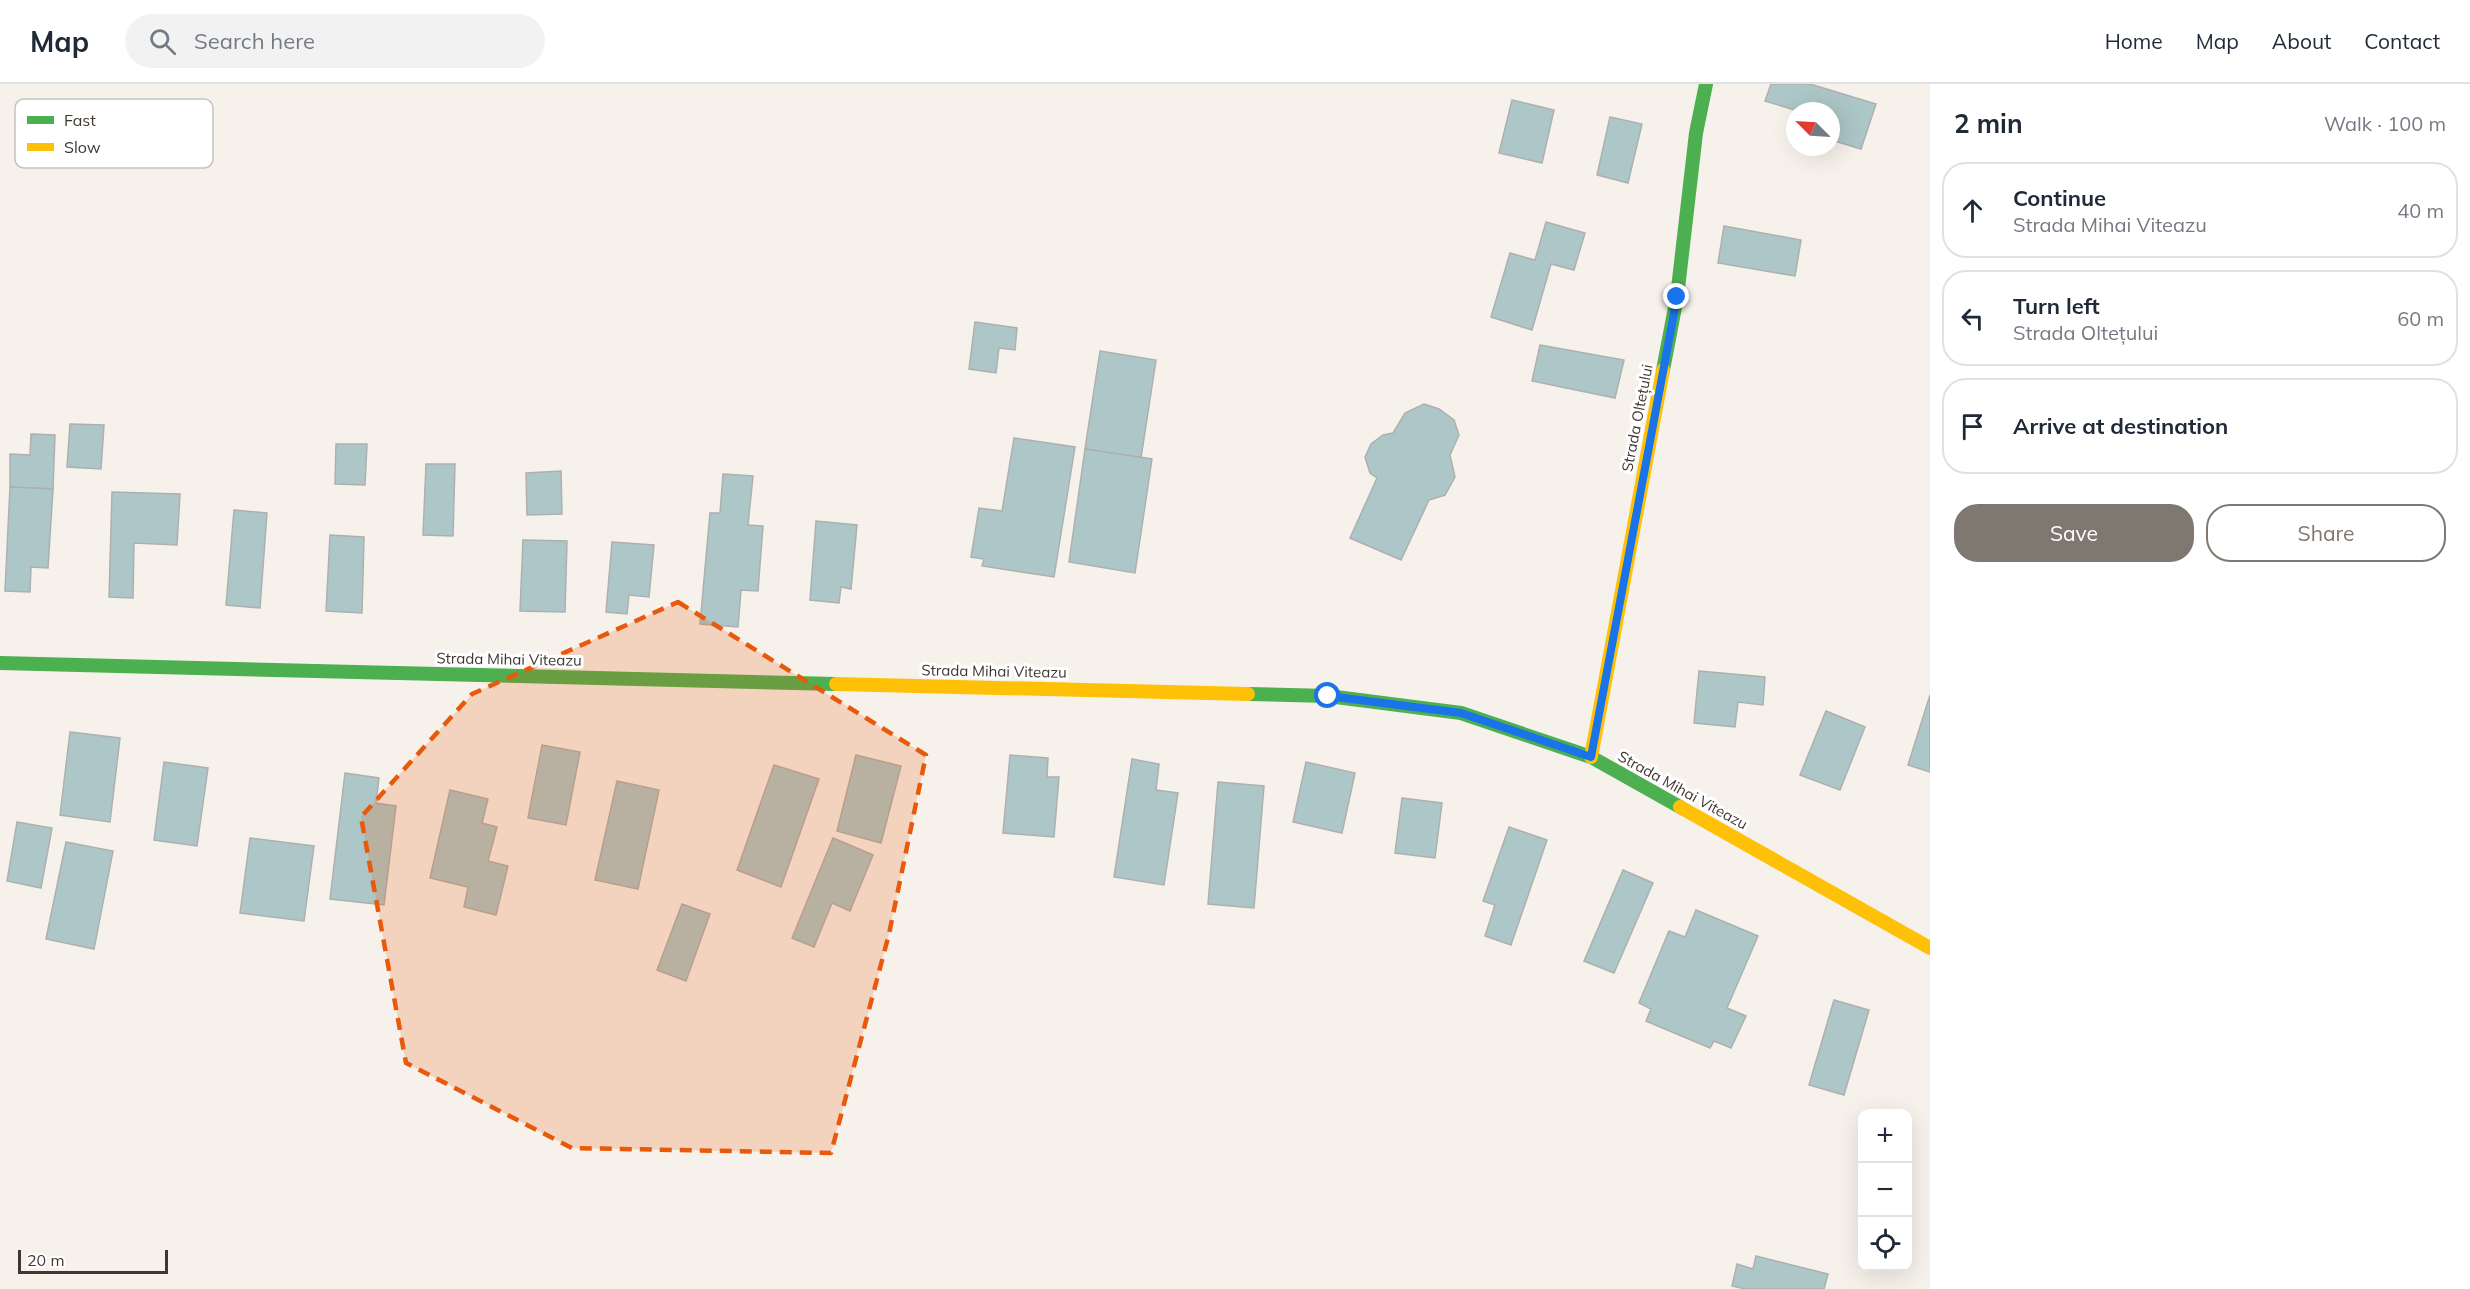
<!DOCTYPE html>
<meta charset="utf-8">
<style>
body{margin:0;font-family:Mulish,sans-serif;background:#f2f2f3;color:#1f2937}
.controls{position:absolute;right:18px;bottom:18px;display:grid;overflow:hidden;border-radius:12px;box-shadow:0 6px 24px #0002}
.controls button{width:54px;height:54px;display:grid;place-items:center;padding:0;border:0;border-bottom:2px solid #e0e1e3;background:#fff;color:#1f2937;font:30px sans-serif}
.compass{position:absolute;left:1786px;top:18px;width:54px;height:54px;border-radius:50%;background:#fff;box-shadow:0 6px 24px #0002;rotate:294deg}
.scale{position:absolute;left:18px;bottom:15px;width:150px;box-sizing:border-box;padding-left:6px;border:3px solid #3f3730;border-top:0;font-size:16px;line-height:21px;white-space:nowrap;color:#3f3730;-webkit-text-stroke:4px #fff;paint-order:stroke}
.stop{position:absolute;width:18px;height:18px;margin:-14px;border:4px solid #1a73e8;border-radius:50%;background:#fff}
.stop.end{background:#1a73e8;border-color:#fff;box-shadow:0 2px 6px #0008}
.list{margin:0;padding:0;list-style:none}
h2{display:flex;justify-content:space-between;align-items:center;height:78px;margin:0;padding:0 24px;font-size:26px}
h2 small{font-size:20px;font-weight:400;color:#747a83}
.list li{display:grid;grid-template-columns:39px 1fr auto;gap:18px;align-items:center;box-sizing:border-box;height:96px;margin:0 12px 12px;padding:0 12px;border:2px solid #e0e1e3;border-radius:24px}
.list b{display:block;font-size:22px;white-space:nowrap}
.list p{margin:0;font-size:20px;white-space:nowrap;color:#747a83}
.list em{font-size:20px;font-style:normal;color:#747a83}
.actions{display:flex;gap:12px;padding:18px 24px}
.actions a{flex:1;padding:14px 0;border:2px solid #7f7871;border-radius:24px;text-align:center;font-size:21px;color:#7f7871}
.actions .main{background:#7f7871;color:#fff}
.icon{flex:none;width:33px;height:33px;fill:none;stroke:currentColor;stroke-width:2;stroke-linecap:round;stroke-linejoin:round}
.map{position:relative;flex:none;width:1930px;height:1205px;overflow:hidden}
header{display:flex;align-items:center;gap:36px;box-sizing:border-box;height:84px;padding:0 30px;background:#fff;border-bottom:2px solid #e0e1e3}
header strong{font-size:28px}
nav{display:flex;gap:33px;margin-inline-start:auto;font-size:21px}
.search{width:420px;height:54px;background:#f2f2f3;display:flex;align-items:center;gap:15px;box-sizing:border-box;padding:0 21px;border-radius:33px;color:#747a83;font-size:22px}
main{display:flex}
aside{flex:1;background:#fff}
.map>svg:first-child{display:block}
.building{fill:#adc7c9;stroke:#adb0ae;stroke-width:1.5}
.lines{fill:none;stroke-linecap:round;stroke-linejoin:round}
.fast{stroke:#4caf50;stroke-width:14}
.slow{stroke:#ffc107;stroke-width:14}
.route{stroke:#1a73e8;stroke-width:8}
.marked{fill:#e8590c;fill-opacity:0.2;stroke:#e8590c;stroke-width:4.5;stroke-dasharray:12 8;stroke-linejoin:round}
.labels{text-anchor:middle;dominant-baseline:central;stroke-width:6;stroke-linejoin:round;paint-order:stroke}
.street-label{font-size:15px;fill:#3f3730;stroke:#fff}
.key{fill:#fff;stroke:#c5c3c1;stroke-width:1.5}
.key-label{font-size:16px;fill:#3f3730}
</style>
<header>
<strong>Map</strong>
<div class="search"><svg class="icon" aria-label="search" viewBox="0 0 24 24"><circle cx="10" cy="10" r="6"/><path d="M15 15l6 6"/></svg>Search here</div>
<nav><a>Home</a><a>Map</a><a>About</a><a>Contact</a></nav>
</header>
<main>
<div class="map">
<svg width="1930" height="1205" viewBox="0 0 1930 1205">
<rect width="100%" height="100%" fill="#f7f1eb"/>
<g class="building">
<path d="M1771,0H1810L1876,20L1861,65L1831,56V27H1798L1765,17Z"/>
<path d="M1512,16L1554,26L1542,79L1499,69Z"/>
<path d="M1610,33L1642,40L1628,99L1597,91Z"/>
<path d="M1546,138L1585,149L1574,186L1551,180L1532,246L1491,233L1510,169L1535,176Z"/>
<path d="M1724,142L1801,156L1795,192L1718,179Z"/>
<path d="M975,238L1017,244L1015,266L999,264L996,289L969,285Z"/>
<path d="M1540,261L1624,276L1615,314L1532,297Z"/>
<path d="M1100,267L1156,276L1141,374L1085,365Z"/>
<path d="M1424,320L1439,325L1454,336L1459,351L1450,371L1455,393L1445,411L1429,416L1401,476L1350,454L1377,394L1370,389L1365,373L1371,360L1383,351L1393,349L1405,329Z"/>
<path d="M70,340L104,341L101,385L67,383Z"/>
<path d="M31,350L55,351L53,405L10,403V370L30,371Z"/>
<path d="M1014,354L1075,363L1054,493L982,482L984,475L971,473L979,424L1002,427Z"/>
<path d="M336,360H367L365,401L335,400Z"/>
<path d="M1085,365L1152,375L1135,489L1069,478Z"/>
<path d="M426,380H455L453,452L423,451Z"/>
<path d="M561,387L562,430L527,431L526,389Z"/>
<path d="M723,390L753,392L748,441L763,442L758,507L741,506L738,543L700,540L710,429H720Z"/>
<path d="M10,403L53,405L48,484L31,483L30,508L5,507Z"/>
<path d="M112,408L180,410L177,461L134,459L133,514L109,513Z"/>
<path d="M234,426L267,429L260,524L226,521Z"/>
<path d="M816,437L857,441L851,505L841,503L839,519L810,516Z"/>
<path d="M330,451L364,453L362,529L326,527Z"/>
<path d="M523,456L567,457L565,528L520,527Z"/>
<path d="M612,458L654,461L649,513L629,511L627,530L606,528Z"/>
<path d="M1699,587L1765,593L1763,621L1738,618L1735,643L1694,639Z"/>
<path d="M1930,611V688L1908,681Z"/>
<path d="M1826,627L1865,643L1840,706L1800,691Z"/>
<path d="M70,648L120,654L110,738L60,731Z"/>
<path d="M542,661L580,668L566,741L528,734Z"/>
<path d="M856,671L901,682L881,759L837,747Z"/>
<path d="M1010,671L1048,674L1047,693H1059L1054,753L1003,749Z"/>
<path d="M1132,675L1159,680L1156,706L1178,709L1164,801L1114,793Z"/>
<path d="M164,678L208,684L197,762L154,756Z"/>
<path d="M1306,678L1355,689L1342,749L1293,738Z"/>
<path d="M774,681L819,695L781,803L737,786Z"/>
<path d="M345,689L379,694L376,719L396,722L384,821L330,815Z"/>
<path d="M617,697L659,706L638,805L595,796Z"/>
<path d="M1218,698L1264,702L1254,824L1208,820Z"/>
<path d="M450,706L488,715L482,739L497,743L488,777L508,782L496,831L464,823L468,803L430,794Z"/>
<path d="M1402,714L1442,719L1435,774L1395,769Z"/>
<path d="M17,738L52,744L41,804L7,797Z"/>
<path d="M1509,743L1547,756L1511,861L1485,852L1495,821L1483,817Z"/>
<path d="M250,754L314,762L304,837L240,829Z"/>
<path d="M833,754L873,771L850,827L832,819L814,863L792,854Z"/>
<path d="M66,758L113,767L94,865L46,855Z"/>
<path d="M1623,786L1653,799L1614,889L1584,877Z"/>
<path d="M682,820L710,830L686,897L657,886Z"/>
<path d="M1696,826L1758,852L1727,924L1746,932L1731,964L1714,957L1710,964L1646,937L1651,925L1639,919L1669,847L1685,853Z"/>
<path d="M1834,916L1869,926L1844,1011L1809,1001Z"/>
<path d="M1756,1172L1828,1190L1824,1205H1745L1732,1202L1737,1180L1753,1185Z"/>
</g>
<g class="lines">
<g class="fast">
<path d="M1663,286L1677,213L1696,49L1706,0"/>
<path d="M0,579L836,600"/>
<path d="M1248,610L1328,612L1461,629L1591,673L1680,723"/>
</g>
<g class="slow">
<path d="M836,600L1248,610"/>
<path d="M1591,673L1663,286"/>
<path d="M1680,723L1930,864"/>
</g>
</g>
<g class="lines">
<path class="route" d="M1328,612L1461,629L1591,673L1677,213"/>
</g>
<path class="marked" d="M678,518L926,671L889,850L831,1069L572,1064L406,979L361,733L472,610Z"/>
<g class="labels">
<g class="street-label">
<text transform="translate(1637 334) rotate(-79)">Strada Oltețului</text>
<text transform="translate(509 575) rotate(1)">Strada Mihai Viteazu</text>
<text transform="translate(994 587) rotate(1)">Strada Mihai Viteazu</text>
<text transform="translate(1683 706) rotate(29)">Strada Mihai Viteazu</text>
</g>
</g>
<rect x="15" y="15" width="198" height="69" rx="9" class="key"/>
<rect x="27" y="32" width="27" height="8" fill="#4caf50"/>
<rect x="27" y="59" width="27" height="8" fill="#ffc107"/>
<g class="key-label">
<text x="64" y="42">Fast</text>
<text x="64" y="69">Slow</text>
</g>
</svg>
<div class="controls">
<button>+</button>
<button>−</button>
<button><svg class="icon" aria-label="locate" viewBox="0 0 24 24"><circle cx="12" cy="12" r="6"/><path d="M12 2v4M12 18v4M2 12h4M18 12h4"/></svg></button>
</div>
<svg class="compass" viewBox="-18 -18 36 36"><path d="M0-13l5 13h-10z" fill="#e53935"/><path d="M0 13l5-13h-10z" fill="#747a83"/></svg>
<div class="scale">20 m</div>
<div class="stop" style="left:1328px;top:612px"></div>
<div class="stop end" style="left:1677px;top:213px"></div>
</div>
<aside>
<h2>2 min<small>Walk · 100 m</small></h2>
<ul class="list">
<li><svg class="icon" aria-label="ahead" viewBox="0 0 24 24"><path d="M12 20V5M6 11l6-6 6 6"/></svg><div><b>Continue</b><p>Strada Mihai Viteazu</p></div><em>40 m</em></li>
<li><svg class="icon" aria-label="left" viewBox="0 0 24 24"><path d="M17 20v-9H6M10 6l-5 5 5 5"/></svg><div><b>Turn left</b><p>Strada Oltețului</p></div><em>60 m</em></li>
<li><svg class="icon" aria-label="arrive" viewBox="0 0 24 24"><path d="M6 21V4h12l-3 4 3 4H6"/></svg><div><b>Arrive at destination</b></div></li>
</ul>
<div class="actions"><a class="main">Save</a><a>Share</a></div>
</aside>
</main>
